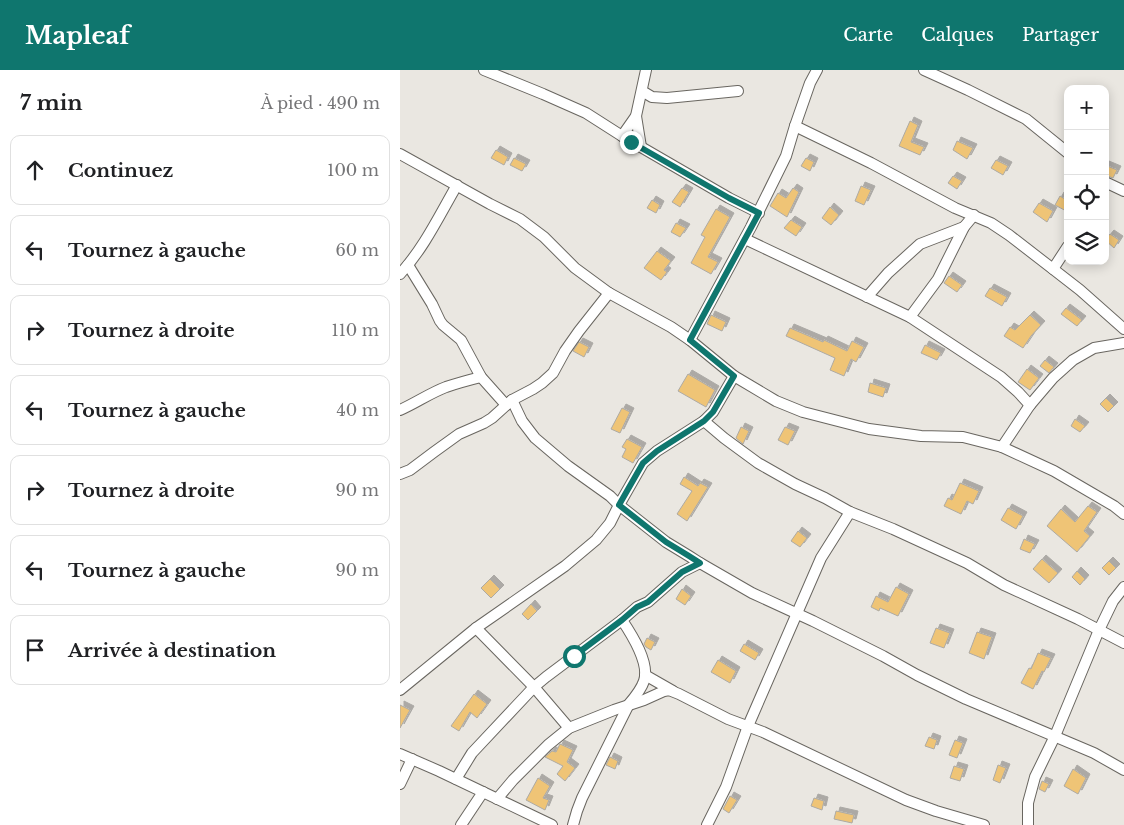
<!DOCTYPE html>
<html lang="fr">
<meta charset="utf-8">
<style>
body{margin:0;font-family:"Libre Baskerville",serif;background:#f2f2f2;color:#202124}
.controls{position:absolute;right:15px;top:15px;display:grid;overflow:hidden;border-radius:10px;box-shadow:0 2px 12px #0003}
.controls button{width:45px;height:45px;display:grid;place-items:center;padding:0;border:0;border-bottom:1px solid #e0e0e0;background:#fff;color:#202124;font:25px sans-serif}
.stop{position:absolute;width:15px;height:15px;margin:-11px;border:4px solid #0f766e;border-radius:50%;background:#fff}
.stop.end{background:#0f766e;border-color:#fff;box-shadow:0 1px 5px #0008}
.list{margin:0;padding:0;list-style:none}
h2{display:flex;justify-content:space-between;align-items:center;height:65px;margin:0;padding:0 20px;font-size:21px}
h2 small{font-size:16px;font-weight:400;color:#757577}
.list li{display:grid;grid-template-columns:32px 1fr auto;gap:15px;align-items:center;box-sizing:border-box;height:70px;margin:0 10px 10px;padding:0 10px;border:1px solid #e0e0e0;border-radius:10px}
.list b{display:block;font-size:19px;white-space:nowrap}
.list em{font-size:16px;font-style:normal;color:#757577}
.icon{flex:none;width:28px;height:28px;fill:none;stroke:currentColor;stroke-width:2;stroke-linecap:round;stroke-linejoin:round}
.map{position:relative;flex:none;width:724px;height:755px;overflow:hidden}
header{display:flex;align-items:center;gap:30px;box-sizing:border-box;height:70px;padding:0 25px;background:#0f766e;color:#fff}
header strong{font-size:24px}
nav{display:flex;gap:28px;margin-inline-start:auto;font-size:18px}
main{display:flex}
aside{flex:1;background:#fff}
.map>svg:first-child{display:block}
.building{fill:#efc476;stroke:#adaaa4;filter:url(#shadow)}
.lines{fill:none;stroke-linecap:round;stroke-linejoin:round}
.minor-casing{stroke:#696660;stroke-width:12}
.minor{stroke:#fff;stroke-width:10}
.route{stroke:#0f766e;stroke-width:6}
</style>
<header>
<strong>Mapleaf</strong>
<nav><a>Carte</a><a>Calques</a><a>Partager</a></nav>
</header>
<main>
<aside>
<h2>7 min<small>À pied · 490 m</small></h2>
<ul class="list">
<li><svg class="icon" aria-label="ahead" viewBox="0 0 24 24"><path d="M12 20V5M6 11l6-6 6 6"/></svg><div><b>Continuez</b></div><em>100 m</em></li>
<li><svg class="icon" aria-label="left" viewBox="0 0 24 24"><path d="M17 20v-9H6M10 6l-5 5 5 5"/></svg><div><b>Tournez à gauche</b></div><em>60 m</em></li>
<li><svg class="icon" aria-label="right" viewBox="0 0 24 24"><path d="M7 20v-9h11M14 6l5 5-5 5"/></svg><div><b>Tournez à droite</b></div><em>110 m</em></li>
<li><svg class="icon" aria-label="left" viewBox="0 0 24 24"><path d="M17 20v-9H6M10 6l-5 5 5 5"/></svg><div><b>Tournez à gauche</b></div><em>40 m</em></li>
<li><svg class="icon" aria-label="right" viewBox="0 0 24 24"><path d="M7 20v-9h11M14 6l5 5-5 5"/></svg><div><b>Tournez à droite</b></div><em>90 m</em></li>
<li><svg class="icon" aria-label="left" viewBox="0 0 24 24"><path d="M17 20v-9H6M10 6l-5 5 5 5"/></svg><div><b>Tournez à gauche</b></div><em>90 m</em></li>
<li><svg class="icon" aria-label="arrive" viewBox="0 0 24 24"><path d="M6 21V4h12l-3 4 3 4H6"/></svg><div><b>Arrivée à destination</b></div></li>
</ul>
</aside>
<div class="map">
<svg width="724" height="755" viewBox="0 0 724 755">
<defs>
<filter id="shadow"><feDropShadow dx="4" dy="-4" stdDeviation="0" flood-color="#0004"/></filter>
</defs>
<rect width="100%" height="100%" fill="#eae7e1"/>
<g class="building">
<path d="M510,51L518,55L511,72L524,77L520,85L499,76Z"/>
<path d="M557,71L573,78L567,89L553,80Z"/>
<path d="M96,80L108,87L104,95L91,88Z"/>
<path d="M114,88L126,94L122,101L110,95Z"/>
<path d="M406,88L414,92L410,101L401,96Z"/>
<path d="M596,90L608,96L603,105L591,98Z"/>
<path d="M705,95L717,100L713,108L705,105Z"/>
<path d="M553,106L562,111L557,119L548,113Z"/>
<path d="M461,116L471,120L464,135L455,131Z"/>
<path d="M282,118L289,122L280,137L272,132Z"/>
<path d="M393,118L399,122L387,147L370,136L378,123L386,128Z"/>
<path d="M660,126L668,131V142L655,135Z"/>
<path d="M252,130L260,135L256,143L247,138Z"/>
<path d="M639,133L653,141L647,152L633,142Z"/>
<path d="M430,137L439,145L431,155L422,148Z"/>
<path d="M316,139L330,147L308,187L318,192L311,204L291,193L305,167L301,165Z"/>
<path d="M391,150L402,157L396,166L384,158Z"/>
<path d="M276,153L286,158L280,167L271,162Z"/>
<path d="M710,164L719,170L714,178L705,170Z"/>
<path d="M257,181L271,191L264,200L267,202L261,210L244,198Z"/>
<path d="M549,206L562,215L557,222L544,213Z"/>
<path d="M590,218L607,227L602,236L585,226Z"/>
<path d="M666,238L682,250L677,256L661,244Z"/>
<path d="M311,245L326,252L322,261L307,254Z"/>
<path d="M630,245L641,255L631,266L623,278L604,266L610,257L615,260Z"/>
<path d="M390,258L423,272L424,270L447,281L452,271L464,277L456,292L451,289L444,306L430,300L435,288L386,266Z"/>
<path d="M179,272L189,277L184,287L173,281Z"/>
<path d="M525,275L541,283L537,290L521,283Z"/>
<path d="M645,290L654,297L649,303L640,296Z"/>
<path d="M627,299L639,308L630,320L618,312Z"/>
<path d="M288,304L315,320L306,337L278,321Z"/>
<path d="M470,313L486,318L483,327L468,322Z"/>
<path d="M706,328L714,336L708,342L700,334Z"/>
<path d="M222,338L230,342L220,363L211,359Z"/>
<path d="M675,349L685,356L680,362L671,356Z"/>
<path d="M341,357L349,361L343,374L336,368Z"/>
<path d="M385,357L395,361L388,375L378,370Z"/>
<path d="M227,369L242,377L233,393L222,387L226,379L222,377Z"/>
<path d="M284,407L298,416L300,413L308,417L287,451L277,444L292,421L280,414Z"/>
<path d="M560,413L579,421L573,434L567,431L561,444L544,436L548,428L552,430Z"/>
<path d="M688,436L697,442L684,461L690,466L677,482L647,456L661,439L675,452Z"/>
<path d="M608,438L623,446L616,459L601,450Z"/>
<path d="M398,461L407,468L400,477L391,471Z"/>
<path d="M624,469L635,474L630,483L620,479Z"/>
<path d="M642,489L658,503L649,513L633,499Z"/>
<path d="M709,491L716,498L709,505L702,498Z"/>
<path d="M677,501L685,509L680,515L672,507Z"/>
<path d="M90,509L100,519L91,528L81,518Z"/>
<path d="M496,517L509,524L498,546L480,538L479,541L471,537L476,526L488,532Z"/>
<path d="M282,519L291,526L285,535L276,529Z"/>
<path d="M131,534L137,541L128,550L122,544Z"/>
<path d="M536,558L550,563L544,578L530,573Z"/>
<path d="M577,562L592,567L584,589L569,583Z"/>
<path d="M247,568L255,572L251,580L246,577L244,574Z"/>
<path d="M344,574L359,583L355,590L340,581Z"/>
<path d="M638,583L651,588L644,602L642,601L633,619L621,613L629,598L631,599Z"/>
<path d="M318,590L336,601L330,613L311,602Z"/>
<path d="M74,624L87,634L77,648L70,642L59,661L51,656Z"/>
<path d="M0,635L10,640L0,658Z"/>
<path d="M529,667L537,670L534,679L525,676Z"/>
<path d="M555,670L563,673L557,688L549,685Z"/>
<path d="M160,674L173,680L167,692L175,698L165,711L157,704L163,696L145,687L152,681L156,682Z"/>
<path d="M210,687L218,691L215,699L206,695Z"/>
<path d="M598,695L606,698L600,713L593,710Z"/>
<path d="M554,696L564,699L560,711L550,708Z"/>
<path d="M673,699L686,708L678,724L664,716Z"/>
<path d="M138,708L150,716L143,728L149,730L145,740L126,730Z"/>
<path d="M642,711L649,714L645,722L639,719Z"/>
<path d="M330,726L337,730L329,743L323,739Z"/>
<path d="M414,728L424,731L422,740L411,736Z"/>
<path d="M436,741L454,745L452,753L434,749Z"/>
</g>
<g class="lines">
<defs>
<g id="minor">
<path d="M84,0L143,24L186,43L222,66L329,128L359,143"/>
<path d="M524,0L568,20L626,49L668,83"/>
<path d="M242,21L252,27L267,28L338,21"/>
<path d="M236,46L241,77"/>
<path d="M395,56L471,93L555,138L591,153L609,165L653,199L680,220L724,259"/>
<path d="M222,66L236,46L246,0"/>
<path d="M0,84L90,134L120,149L144,167L175,198L209,223L271,257L290,270L334,306L376,331L403,342L469,359L521,366L563,367L602,377L654,401L714,436L724,444"/>
<path d="M705,112L724,121"/>
<path d="M345,169L510,247L601,307L618,322L630,335"/>
<path d="M8,195L32,234L40,251L43,255L61,270L81,307L106,335"/>
<path d="M653,199L668,176"/>
<path d="M0,204C24,178 39,146 57,115"/>
<path d="M467,227L488,203L520,174L564,157"/>
<path d="M510,247L538,209L564,157L574,145"/>
<path d="M290,270L351,157L386,86L395,56L410,13L417,0"/>
<path d="M112,330L122,351L135,368L168,396L210,426L219,435L266,472L289,486L300,493L352,523L413,551L483,586L517,605L566,629L694,683L724,700"/>
<path d="M0,340C16,333 30,323 46,317C58,313 69,310 81,307"/>
<path d="M304,351L324,368L358,393L395,414L425,428L450,442L493,459L567,493L604,515L678,549L724,573"/>
<path d="M602,377L630,335L653,308L673,290L694,278L724,273"/>
<path d="M0,404L10,400L34,382L59,364L84,353L92,348L112,330L133,319L142,313L153,303L165,281L179,261L209,223"/>
<path d="M76,558L134,617L169,658"/>
<path d="M245,605L273,621"/>
<path d="M0,620L76,558L165,496L196,470L210,453L219,435L243,393L257,381L304,351L313,342L334,306"/>
<path d="M0,684L39,701L152,755"/>
<path d="M56,709L72,683L134,617L146,607L222,550L237,537L248,532L282,502L300,493"/>
<path d="M0,714L12,689"/>
<path d="M97,729L113,710L148,675L169,658L214,640L244,630L264,621L269,620L279,624L328,649L363,662L506,730L536,741L584,755"/>
<path d="M61,755L83,722"/>
<path d="M173,755L177,741L182,728L229,634C235,627 241,620 244,611C250,593 232,565 222,550"/>
<path d="M307,755L326,717L348,656L421,488L450,442"/>
<path d="M628,755V733L635,707L655,666L699,560L713,531L724,517"/>
</g>
</defs>
<use href="#minor" class="minor-casing"/>
<use href="#minor" class="minor"/>
</g>
<g class="lines">
<path class="route" d="M174,586L222,550L237,537L248,532L282,502L300,493L289,486L266,472L219,435L243,393L257,381L304,351L313,342L334,306L290,270L359,143L329,128L231,72"/>
</g>
</svg>
<div class="controls">
<button>+</button>
<button>−</button>
<button><svg class="icon" aria-label="locate" viewBox="0 0 24 24"><circle cx="12" cy="12" r="6"/><path d="M12 2v4M12 18v4M2 12h4M18 12h4"/></svg></button>
<button><svg class="icon" aria-label="layers" viewBox="0 0 24 24"><path d="M12 4l9 5-9 5-9-5zM3 14l9 5 9-5"/></svg></button>
</div>
<div class="stop" style="left:174px;top:586px"></div>
<div class="stop end" style="left:231px;top:72px"></div>
</div>
</main>
